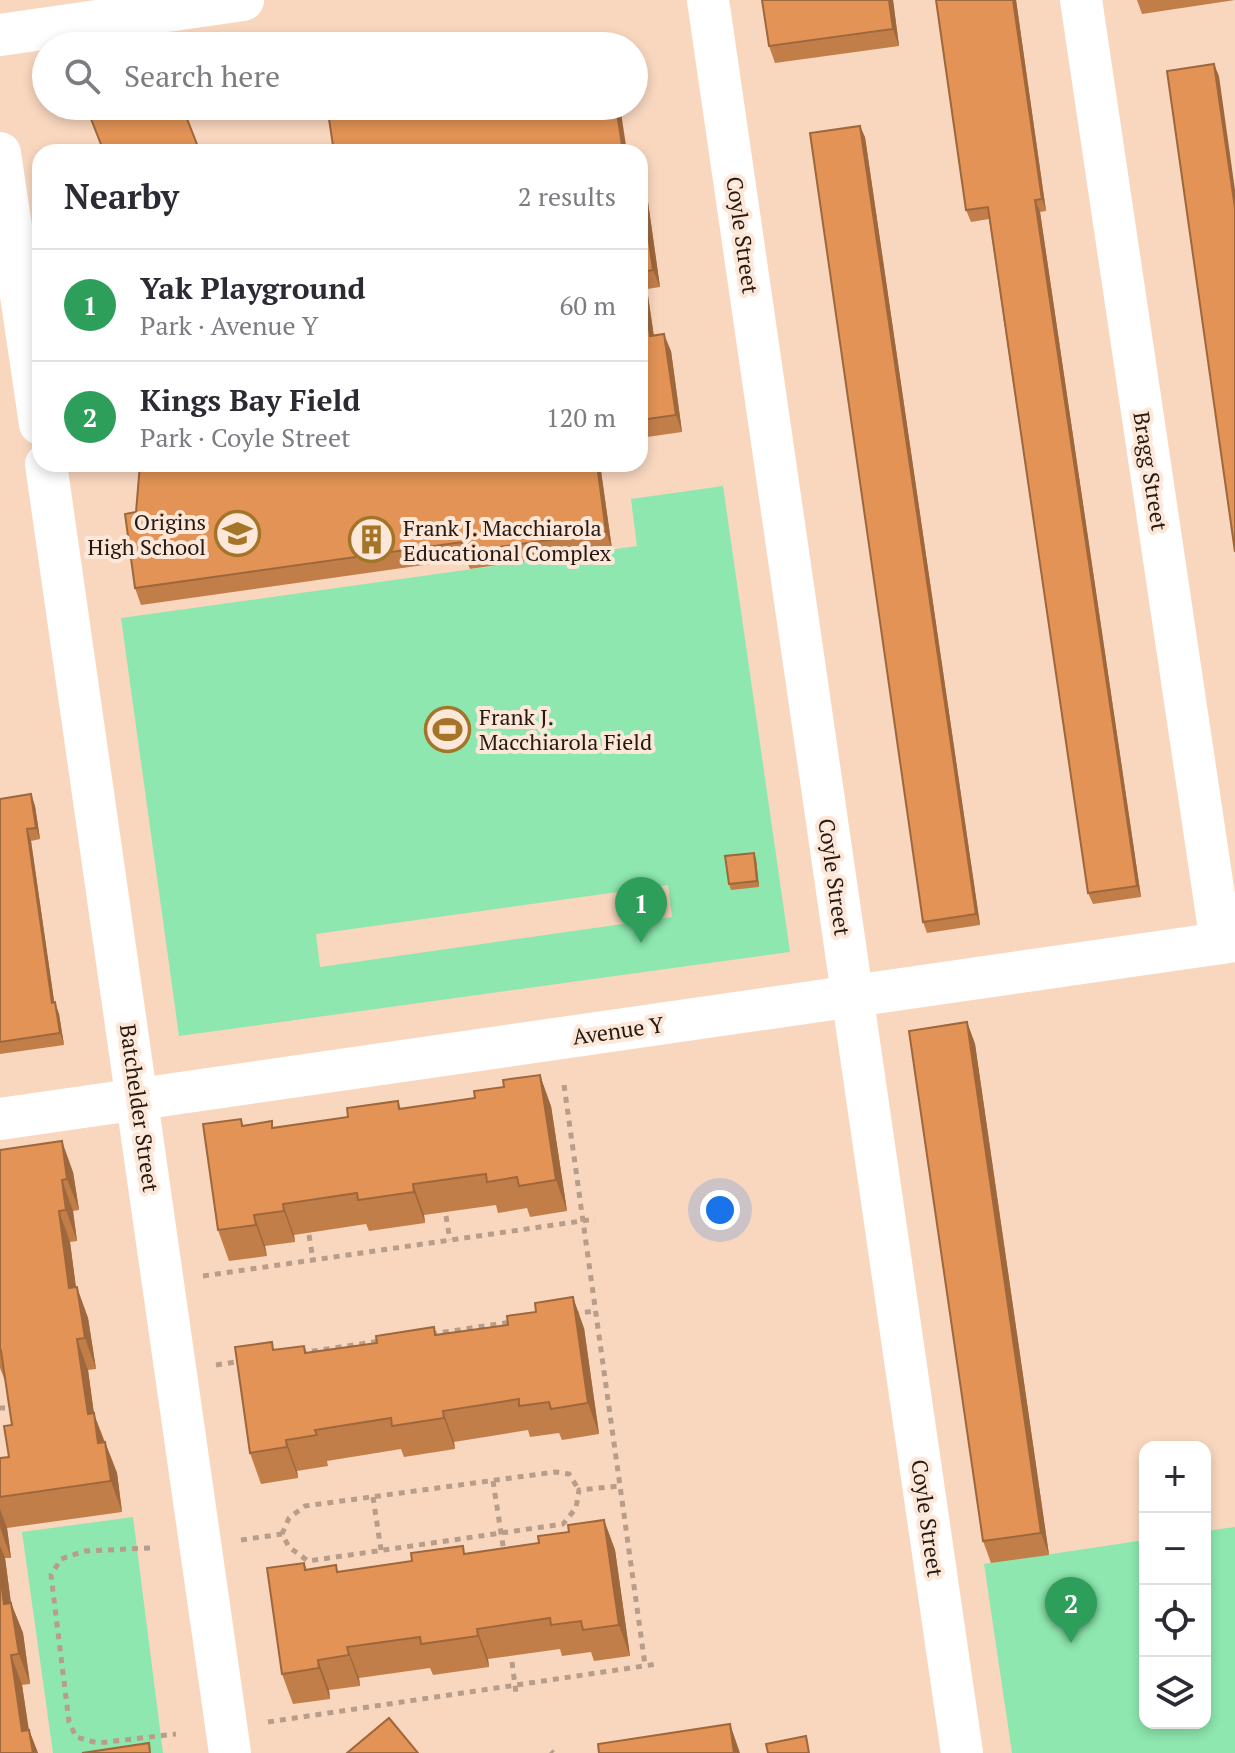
<!DOCTYPE html>
<meta charset="utf-8">
<style>
body{margin:0;font-family:"PT Serif",serif;background:#f2f2f3;color:#2b2b33}
.controls{position:absolute;right:24px;bottom:24px;display:grid;overflow:hidden;border-radius:16px;box-shadow:0 4px 12px #0003}
.controls button{width:72px;height:72px;display:grid;place-items:center;padding:0;border:0;border-bottom:2px solid #e1e1e2;background:#fff;color:#2b2b33;font:40px sans-serif}
.you{position:absolute;left:720px;top:1210px;width:28px;height:28px;margin:-20px;border:6px solid #fff;border-radius:50%;background:#1a73e8;box-shadow:0 0 0 12px #1a73e833}
.badge{display:grid;place-items:center;width:52px;height:52px;border-radius:50%;background:#2563eb;color:#fff;font-size:26px;font-weight:700}
.pin{position:absolute;translate:-50% -66px;filter:drop-shadow(0 2px 4px #0008)}
.pin::after{content:'';position:absolute;top:42px;width:28px;height:24px;background:inherit;clip-path:polygon(0 0,100% 0,50% 100%)}
.list{margin:0;padding:0;list-style:none}
h2{display:flex;justify-content:space-between;align-items:center;height:104px;margin:0;padding:0 32px;font-size:34px}
h2 small{font-size:26px;font-weight:400;color:#7c7c81}
.list li{display:grid;grid-template-columns:52px 1fr auto;gap:24px;align-items:center;box-sizing:border-box;height:112px;padding:0 32px;border-top:2px solid #e1e1e2}
.list b{display:block;font-size:30px;white-space:nowrap}
.list p{margin:0;font-size:26px;white-space:nowrap;color:#7c7c81}
.list em{font-size:26px;font-style:normal;color:#7c7c81}
.icon{flex:none;width:44px;height:44px;fill:none;stroke:currentColor;stroke-width:2;stroke-linecap:round;stroke-linejoin:round}
.map{position:relative;flex:none;width:1235px;height:1753px;overflow:hidden}
.search{position:absolute;background:#fff;box-shadow:0 4px 12px #0003;left:32px;top:32px;width:616px;height:88px;display:flex;align-items:center;gap:20px;box-sizing:border-box;padding:0 28px;border-radius:44px;color:#7c7c81;font-size:30px}
.panel{position:absolute;background:#fff;box-shadow:0 4px 12px #0003;left:32px;top:144px;width:616px;height:328px;border-radius:24px}
.map>svg:first-child{display:block}
.green{fill:#8de7ae;fill-rule:evenodd}
.lines{fill:none;stroke-linecap:round;stroke-linejoin:round}
.path{stroke:#b89d8a;stroke-width:5;stroke-dasharray:6 6;stroke-linecap:butt}
.minor{stroke:#fff;stroke-width:42}
.wall{fill:#c27e49}
.shaded-wall{fill:#9e673c}
.building{fill:#e29355;stroke:#9e673c;stroke-width:2}
.labels{text-anchor:middle;dominant-baseline:central;stroke-width:8;stroke-linejoin:round;paint-order:stroke}
.street-label{font-size:22px;fill:#251911;stroke:#fce7d9}
.poi-label{font-size:22px;fill:#251911;stroke:#fce7d9;text-anchor:start}
</style>
<div class="map">
<svg width="1235" height="1753" viewBox="0 0 1235 1753">
<rect width="100%" height="100%" fill="#f9d7bf"/>
<g class="green">
<path d="M723,486L790,952L179,1036L121,618L637,546L631,499ZM668,885L672,917L320,967L316,934Z"/>
<path d="M133,1517L163,1753H53L22,1532Z"/>
<path d="M1235,1527V1753H1012L984,1564L1145,1540V1723H1205V1531Z"/>
</g>
<g class="lines">
<g class="path">
<path d="M564,1085L645,1665"/>
<path d="M446,1216L450,1240"/>
<path d="M309,1235L313,1260"/>
<path d="M203,1276L595,1219"/>
<path d="M573,1314L595,1311"/>
<path d="M431,1334L512,1322"/>
<path d="M300,1353L381,1341"/>
<path d="M216,1365L242,1361"/>
<path d="M0,1408H5"/>
<path d="M493,1481L504,1552"/>
<path d="M373,1497L381,1550"/>
<path d="M282,1534L289,1518L305,1506L555,1472L569,1474L579,1490"/>
<path d="M241,1540L282,1534L289,1547L308,1561L563,1524L576,1508L579,1490L620,1486"/>
<path d="M150,1548L85,1551L61,1559L51,1575L69,1722L76,1737L98,1743L176,1734"/>
<path d="M512,1662L516,1693"/>
<path d="M268,1722L657,1664"/>
<path d="M551,1751L553,1753"/>
</g>
<g class="minor">
<path d="M708,0L962,1753"/>
<path d="M1081,0L1221,943"/>
<path d="M0,35L243,0"/>
<path d="M0,153L40,424"/>
<path d="M46,464L230,1753"/>
<path d="M0,1119L1235,941"/>
</g>
</g>
<g class="wall">
<path d="M893,0L899,46L775,63L769,46Z"/>
<path d="M936,0H1016L1046,211L1040,212L1141,897L1093,904L1088,893L989,219L971,222L966,210Z"/>
<path d="M1137,0H1235L1142,14Z"/>
<path d="M865,137L980,925L927,933L923,922Z"/>
<path d="M640,164L644,174L660,287L647,289L654,336L671,351L682,432L640,438Z"/>
<path d="M140,464H600L612,549L470,569L466,559L141,605L135,588L136,512Z"/>
<path d="M31,794L35,806L40,839L31,841L54,1002L59,1014L64,1045L0,1054V799Z"/>
<path d="M756,859L759,887L731,890L729,884Z"/>
<path d="M967,1022L975,1044L1049,1555L991,1563L983,1541Z"/>
<path d="M398,1101L401,1109L551,1106L567,1211L530,1217L527,1208L498,1213L496,1205L424,1215L425,1223L369,1231L366,1224L294,1235L295,1242L265,1246L267,1256L229,1261L218,1230L241,1119L243,1126L274,1128L348,1117Z"/>
<path d="M0,1150L73,1172L79,1210L73,1211L77,1241L70,1242L76,1287L88,1318L96,1369L88,1370L94,1414L117,1473L122,1512L7,1528L11,1558H5L11,1603L23,1633L30,1684L22,1685L29,1730L38,1753H0V1458L9,1457L12,1425L6,1383L0,1368Z"/>
<path d="M584,1328L599,1434L562,1440L559,1433L530,1437L528,1430L454,1442L455,1449L404,1457L401,1449L327,1461L328,1466L297,1471L298,1478L261,1484L250,1453L275,1350L304,1346L307,1353L436,1335Z"/>
<path d="M604,1520L615,1550L630,1656L594,1661L591,1652L562,1656L560,1649L488,1659L489,1667L433,1675L430,1668L359,1678L360,1686L329,1690L330,1699L293,1704L282,1674L304,1563L307,1570L338,1572L465,1554L539,1543Z"/>
</g>
<g class="shaded-wall">
<path d="M889,0H893L899,46L893,29Z"/>
<path d="M1013,0H1016L1046,211L1042,199Z"/>
<path d="M1214,64L1219,76L1235,190V208Z"/>
<path d="M616,106H620L627,152H623Z"/>
<path d="M860,126L865,137L980,925L976,914Z"/>
<path d="M640,164L644,174L660,287L653,270L640,175Z"/>
<path d="M1035,200L1040,212L1141,897L1137,886Z"/>
<path d="M641,272L647,289L656,353L650,336Z"/>
<path d="M664,334L671,351L682,432L676,415Z"/>
<path d="M597,464H600L612,549L606,532Z"/>
<path d="M31,794L35,806L40,839L36,828Z"/>
<path d="M27,829L31,841L56,1014L52,1003Z"/>
<path d="M754,853L756,859L759,887L757,881Z"/>
<path d="M55,1002L59,1014L64,1045L60,1033Z"/>
<path d="M967,1022L975,1044L1049,1555L1041,1533Z"/>
<path d="M540,1075L551,1106L567,1211L556,1180Z"/>
<path d="M62,1141L73,1172L79,1210L67,1179Z"/>
<path d="M62,1180L73,1211L77,1241L66,1210Z"/>
<path d="M413,1184L424,1215L425,1223L414,1192Z"/>
<path d="M283,1204L294,1235L295,1242L284,1211Z"/>
<path d="M59,1211L70,1242L80,1319L69,1288Z"/>
<path d="M254,1215L265,1246L267,1256L256,1225Z"/>
<path d="M77,1287L88,1318L96,1369L85,1338Z"/>
<path d="M573,1297L584,1328L599,1434L588,1403Z"/>
<path d="M77,1339L88,1370L94,1414L105,1444L109,1474L88,1414Z"/>
<path d="M443,1411L454,1442L455,1449L444,1418Z"/>
<path d="M286,1440L297,1471L298,1478L287,1447Z"/>
<path d="M105,1442L117,1473L122,1512L111,1481Z"/>
<path d="M0,1509L7,1528L11,1558L0,1527Z"/>
<path d="M604,1520L615,1550L630,1656L619,1625Z"/>
<path d="M0,1546L5,1558L15,1634L4,1604L0,1574Z"/>
<path d="M11,1603L23,1633L30,1684L19,1654Z"/>
<path d="M477,1629L488,1659L489,1667L478,1636Z"/>
<path d="M347,1647L359,1678L360,1686L349,1655Z"/>
<path d="M11,1655L22,1685L32,1753L22,1731Z"/>
<path d="M318,1660L329,1690L330,1699L319,1668Z"/>
<path d="M730,1724L740,1753H734Z"/>
<path d="M29,1730L38,1753H33Z"/>
</g>
<g class="building">
<path d="M762,0H889L893,29L769,46Z"/>
<path d="M936,0H1013L1042,199L1035,200L1137,886L1088,893L988,207L966,210Z"/>
<path d="M1214,64L1235,208V552L1167,71Z"/>
<path d="M86,106H182L200,152H104Z"/>
<path d="M420,106H616L623,152H334L329,119Z"/>
<path d="M860,126L976,914L923,922L810,133Z"/>
<path d="M640,175L653,270L641,272L650,336L664,334L676,415L640,420Z"/>
<path d="M140,464H597L606,532L464,552L462,542L135,588L125,514L136,512Z"/>
<path d="M31,794L36,828L27,829L52,1003L55,1002L60,1033L0,1042V799Z"/>
<path d="M754,853L757,881L729,884L725,856Z"/>
<path d="M967,1022L1041,1533L983,1541L909,1031Z"/>
<path d="M540,1075L556,1180L519,1186L517,1177L487,1182L486,1174L413,1184L414,1192L358,1200L357,1193L283,1204L284,1211L254,1215L256,1225L218,1230L203,1124L241,1119L242,1126L272,1121V1128L348,1117L347,1108L398,1101L399,1109L475,1098L474,1091L504,1087L503,1080Z"/>
<path d="M62,1141L67,1179L62,1180L66,1210L59,1211L69,1288L77,1287L85,1338L77,1339L88,1414L94,1413L98,1443L105,1442L111,1481L0,1497V1458L9,1457L4,1426L12,1425L1,1351L0,1352V1150Z"/>
<path d="M573,1297L588,1403L551,1409L549,1402L519,1406V1399L443,1411L444,1418L392,1426L391,1418L315,1430L317,1435L286,1440L287,1447L250,1453L235,1347L272,1342L273,1350L304,1346L305,1353L377,1343L376,1336L434,1327L435,1335L508,1325L507,1316L536,1312L535,1303Z"/>
<path d="M604,1520L619,1625L583,1630L581,1621L551,1625L550,1618L477,1629L478,1636L421,1644L420,1637L347,1647L349,1655L318,1660L319,1668L282,1674L267,1568L304,1563L305,1570L336,1565L337,1572L412,1561L411,1553L463,1546L464,1554L539,1543L538,1536L569,1532L568,1525Z"/>
<path d="M0,1574L4,1604L11,1603L19,1654L11,1655L22,1731L29,1730L33,1753H0Z"/>
<path d="M389,1718L418,1753H347Z"/>
<path d="M730,1724L734,1753H599L598,1744Z"/>
<path d="M806,1736L809,1753H768L766,1744Z"/>
<path d="M149,1743L150,1753H82Z"/>
</g>
<defs>
<symbol id="school-ring" viewBox="-11 -11 22 22"><circle r="9.5" fill="#fce7d9" stroke="#a47528" stroke-width="1.5"/><path d="M0-5L7-2L0 1L-7-2ZM-4 1L0 2.5L4 1V4Q0 6-4 4Z" fill="#a47528"/></symbol>
<symbol id="building-ring" viewBox="-11 -11 22 22"><circle r="9.5" fill="#fce7d9" stroke="#a47528" stroke-width="1.5"/><path d="M-4-6H4V6H1V3H-1V6H-4ZM-2.5-4.3h1.7v1.8h-1.7ZM.8-4.3h1.7v1.8H.8ZM-2.5-1h1.7V.8h-1.7ZM.8-1h1.7V.8H.8Z" fill="#a47528"/></symbol>
<symbol id="stadium-ring" viewBox="-11 -11 22 22"><circle r="9.5" fill="#fce7d9" stroke="#a47528" stroke-width="1.5"/><path d="M0-5a6.5 5 0 1 0 0 10a6.5 5 0 1 0 0-10ZM-3.5-1.8h7v3.6h-7Z" fill="#a47528"/></symbol>
</defs>
<g fill-rule="evenodd">
<use href="#school-ring" x="212" y="508" width="51" height="51"/>
<use href="#building-ring" x="346" y="514" width="51" height="51"/>
<use href="#stadium-ring" x="422" y="704" width="51" height="51"/>
</g>
<g class="labels">
<g class="street-label">
<text transform="translate(743 235) rotate(82)">Coyle Street</text>
<text transform="translate(1151 471) rotate(81)">Bragg Street</text>
<text transform="translate(835 877) rotate(82)">Coyle Street</text>
<text transform="translate(618 1030) rotate(-8)">Avenue Y</text>
<text transform="translate(140 1108) rotate(82)">Batchelder Street</text>
<text transform="translate(928 1518) rotate(82)">Coyle Street</text>
</g>
<g class="poi-label">
<text x="206" y="521" text-anchor="end">Origins<tspan x="206" dy="25">High School</tspan></text>
<text x="403" y="527">Frank J. Macchiarola<tspan x="403" dy="25">Educational Complex</tspan></text>
<text x="479" y="716">Frank J.<tspan x="479" dy="25">Macchiarola Field</tspan></text>
</g>
</g>
</svg>
<div class="controls">
<button>+</button>
<button>−</button>
<button><svg class="icon" aria-label="locate" viewBox="0 0 24 24"><circle cx="12" cy="12" r="6"/><path d="M12 2v4M12 18v4M2 12h4M18 12h4"/></svg></button>
<button><svg class="icon" aria-label="layers" viewBox="0 0 24 24"><path d="M12 4l9 5-9 5-9-5zM3 14l9 5 9-5"/></svg></button>
</div>
<div class="you"></div>
<div class="pin badge" style="left:641px;top:943px;background:#2e9e5b">1</div>
<div class="pin badge" style="left:1071px;top:1643px;background:#2e9e5b">2</div>
<div class="search"><svg class="icon" aria-label="search" viewBox="0 0 24 24"><circle cx="10" cy="10" r="6"/><path d="M15 15l6 6"/></svg>Search here</div>
<section class="panel">
<h2>Nearby<small>2 results</small></h2>
<ul class="list">
<li><span class="badge" style="background:#2e9e5b">1</span><div><b>Yak Playground</b><p>Park · Avenue Y</p></div><em>60 m</em></li>
<li><span class="badge" style="background:#2e9e5b">2</span><div><b>Kings Bay Field</b><p>Park · Coyle Street</p></div><em>120 m</em></li>
</ul>
</section>
</div>
